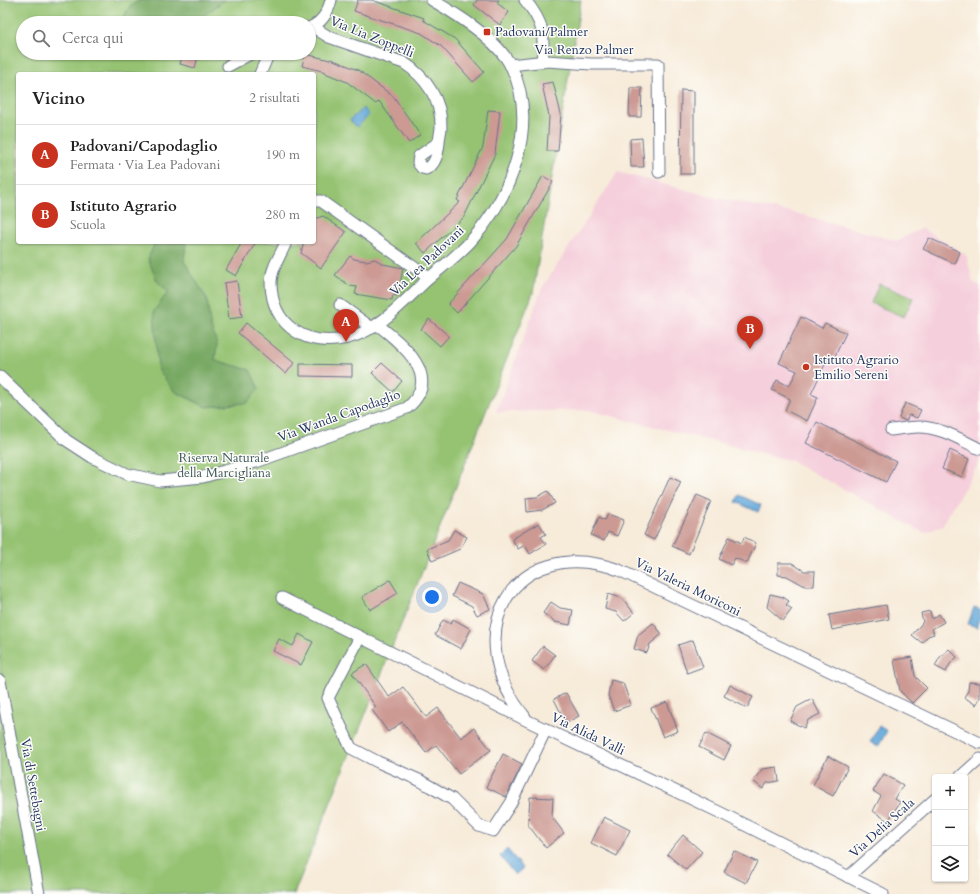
<!DOCTYPE html>
<html lang="it">
<meta charset="utf-8">
<style>
body{margin:0;font-family:Cardo,serif;background:#f2f2f2;color:#222}
.controls{position:absolute;right:12px;bottom:12px;display:grid;overflow:hidden;border-radius:4px;box-shadow:0 1px 3px #0004}
.controls button{width:36px;height:36px;display:grid;place-items:center;padding:0;border:0;border-bottom:1px solid #e0e0e0;background:#fff;color:#222;font:20px sans-serif}
.you{position:absolute;left:432px;top:597px;width:14px;height:14px;margin:-10px;border:3px solid #fff;border-radius:50%;background:#1a73e8;box-shadow:0 0 0 6px #1a73e833}
.badge{display:grid;place-items:center;width:26px;height:26px;border-radius:50%;background:#c8321e;color:#fff;font-size:13px;font-weight:700}
.pin{position:absolute;translate:-50% -33px;filter:drop-shadow(0 1px 2px #0008)}
.pin::after{content:'';position:absolute;top:21px;width:14px;height:12px;background:inherit;clip-path:polygon(0 0,100% 0,50% 100%)}
.list{margin:0;padding:0;list-style:none}
h2{display:flex;justify-content:space-between;align-items:center;height:52px;margin:0;padding:0 16px;font-size:17px}
h2 small{font-size:13px;font-weight:400;color:#767676}
.list li{display:grid;grid-template-columns:26px 1fr auto;gap:12px;align-items:center;box-sizing:border-box;height:60px;padding:0 16px;border-top:1px solid #e0e0e0}
.list b{display:block;font-size:15px;white-space:nowrap}
.list p{margin:0;font-size:13px;white-space:nowrap;color:#767676}
.list em{font-size:13px;font-style:normal;color:#767676}
.icon{flex:none;width:22px;height:22px;fill:none;stroke:currentColor;stroke-width:2;stroke-linecap:round;stroke-linejoin:round}
.map{position:relative;flex:none;width:980px;height:894px;overflow:hidden}
.search{position:absolute;background:#fff;box-shadow:0 1px 3px #0004;left:16px;top:16px;width:300px;height:44px;display:flex;align-items:center;gap:10px;box-sizing:border-box;padding:0 14px;border-radius:22px;color:#767676;font-size:15px}
.panel{position:absolute;background:#fff;box-shadow:0 1px 3px #0004;left:16px;top:72px;width:300px;height:172px;border-radius:4px}
.map>svg:first-child{display:block}
.built{fill:#f5cfdc}
.green{fill:#95c372;stroke:#587968;fill-rule:evenodd}
.forest{fill:#78a964;stroke:#4a6c61}
.water{fill:#64a8d9;stroke:#406c9c}
.building{fill:#cc9993}
.lines{fill:none;stroke-linecap:round;stroke-linejoin:round}
.minor-casing{stroke:#687189;stroke-width:13}
.minor{stroke:#fff;stroke-width:11}
.poi-dot{fill:#c8321e;stroke:#fdfcf7;stroke-width:1.5}
.labels{text-anchor:middle;dominant-baseline:central;stroke-width:3;stroke-linejoin:round;paint-order:stroke}
.poi-label{font-size:13px;fill:#1b2f5e;stroke:#fdfcf7;text-anchor:start}
.street-label{font-size:13px;fill:#1b2f5e;stroke:#fdfcf7}
.park-label{font-size:13px;fill:#405b64;stroke:#fdfcf7}
</style>
<div class="map">
<svg width="980" height="894" viewBox="0 0 980 894">
<rect width="100%" height="100%" fill="#fdfcf7"/>
<filter id="ink" filterUnits="userSpaceOnUse"><feTurbulence type="fractalNoise" baseFrequency=".025" numOctaves="2"/><feDisplacementMap in="SourceGraphic" scale="8" xChannelSelector="R" yChannelSelector="G"/><feConvolveMatrix kernelMatrix="1 2 1 2 8 2 1 2 1" color-interpolation-filters="sRGB"/></filter>
<filter id="wash" filterUnits="userSpaceOnUse"><feTurbulence type="fractalNoise" baseFrequency=".012" numOctaves="4" result="noise"/><feDisplacementMap in="SourceGraphic" scale="16" xChannelSelector="R" yChannelSelector="G"/><feGaussianBlur stdDeviation="0.9" result="paint"/><feColorMatrix in="noise" values="0 0 0 0 0 0 0 0 0 0 0 0 0 0 0 0 0 1.4 0 .05"/><feComposite in="paint" operator="in"/></filter>
<g filter="url(#wash)">
<rect width="100%" height="100%" fill="#f7ebd9"/>
<path class="built" d="M618,172L716,198L804,215L897,241L922,228L966,255L973,282L980,286V461L942,526L924,533L792,461L587,410L496,412L542,288Z"/>
<g class="green">
<path d="M0,0H581L533,293L294,894H0ZM23,23H309V53H23ZM18,74H314V242H18Z"/>
<path d="M879,284L913,298L904,317L871,303Z"/>
</g>
<g class="forest">
<path d="M141,0H225L200,18L166,23H128L124,16L130,6Z"/>
<path d="M155,242H186L184,261L207,299L210,324L217,344L215,360L250,370L259,389L247,403L206,407L174,391L158,369L154,311L168,292L157,281L148,259Z"/>
</g>
<g class="water">
<path d="M363,108L369,115L357,127L350,120Z"/>
<path d="M739,495L761,505L758,512L736,502Z"/>
<path d="M974,607L980,609V618L977,627L968,624Z"/>
<path d="M879,726L887,731L878,747L870,742Z"/>
<path d="M507,849L523,868L515,875L500,856Z"/>
</g>
<g id="blocks">
<g class="building">
<path d="M358,0H372L424,18L423,20L455,39L484,72L473,82L441,46L421,33L354,11Z"/>
<path d="M477,0H499L497,3L509,12L500,25L474,5Z"/>
<path d="M183,53H199L195,68L180,64Z"/>
<path d="M305,54L330,60L331,59L358,70L394,97L420,135L409,143L379,101L376,104L347,82L325,73L326,72L302,66Z"/>
<path d="M553,82L561,114L558,151H547L549,116L542,84Z"/>
<path d="M630,88H642L641,117H629Z"/>
<path d="M681,90L694,91V174H680Z"/>
<path d="M488,110L500,111L495,154L464,217L425,253L416,243L460,202L457,200L483,147Z"/>
<path d="M642,138L644,167H631L630,139Z"/>
<path d="M543,176L553,182L516,246L457,313L448,304L507,239Z"/>
<path d="M323,216L346,232L321,268L301,253L304,242H314V219Z"/>
<path d="M929,238L960,252L955,264L923,249Z"/>
<path d="M242,242H256L236,276L226,270Z"/>
<path d="M350,256L354,259L366,261L375,259L383,264L403,268L398,296L393,295L392,300L355,294L357,287L350,286L335,275Z"/>
<path d="M237,281L242,317L229,319L224,283Z"/>
<path d="M801,317L822,328L825,323L846,333L832,362L827,360L811,394L818,397L807,421L785,410L790,399L772,390L777,380L789,386L797,371L779,363Z"/>
<path d="M429,319L449,336L440,346L421,329Z"/>
<path d="M246,323L294,363L286,374L238,333Z"/>
<path d="M382,363L402,381L393,392L372,373Z"/>
<path d="M300,364L352,365V377L300,376Z"/>
<path d="M905,403L921,410L917,418L909,415L906,421L899,418Z"/>
<path d="M817,422L896,461L886,482L806,443Z"/>
<path d="M950,450L969,459L962,477L942,469Z"/>
<path d="M670,477L681,482L654,540L644,535Z"/>
<path d="M548,491L555,503L542,510L527,512L526,498L537,497Z"/>
<path d="M697,495L711,501L689,554L672,546Z"/>
<path d="M608,514L624,520L617,536L608,532L604,541L591,535L599,517L605,520Z"/>
<path d="M539,523L546,534L541,537L546,544L530,554L525,545L518,549L512,539Z"/>
<path d="M454,530L467,537L460,549L432,561L427,549L448,540Z"/>
<path d="M729,537L742,543L744,537L756,543L747,563L735,558L731,565L719,559Z"/>
<path d="M778,563H792L804,571H815L814,586H805L787,576L778,575Z"/>
<path d="M390,580L398,593L370,610L362,597Z"/>
<path d="M458,583L483,594L490,609L477,615L472,606L452,596Z"/>
<path d="M608,594L622,598L634,613L624,621L616,612L605,609Z"/>
<path d="M770,594L783,597L789,601L786,605L792,609L783,621L767,607Z"/>
<path d="M551,602L560,608L573,610L570,625L555,622L543,613Z"/>
<path d="M886,605L889,619L832,630L829,615Z"/>
<path d="M930,611L932,619L939,614L944,622L932,629L934,634L928,636L922,643L912,635L923,622L921,613Z"/>
<path d="M453,619L471,629L461,649L435,635L443,620L451,624Z"/>
<path d="M653,623L662,634L650,644L647,653L634,649L638,635Z"/>
<path d="M299,634L313,642L301,665L273,651L279,639L293,646Z"/>
<path d="M693,640L703,667L687,673L678,645Z"/>
<path d="M543,646L555,655L544,670L532,661Z"/>
<path d="M949,649L957,657L950,664L946,672L935,666L940,657Z"/>
<path d="M912,657L915,676L927,688L912,703L900,691L894,660Z"/>
<path d="M366,664L389,697L403,687L426,717L438,708L461,738L474,728L491,750L459,774L436,745L426,753L402,722L388,732L372,710L376,707L352,673Z"/>
<path d="M611,680L623,683L631,705L614,711L608,695Z"/>
<path d="M969,682L980,683V698L976,705L964,697L968,691Z"/>
<path d="M730,685L753,697L747,708L724,696Z"/>
<path d="M566,693L579,716L566,723L554,699Z"/>
<path d="M812,699L820,714L808,720L804,728L790,721L797,707Z"/>
<path d="M667,702L678,731L663,737L651,708Z"/>
<path d="M706,733L731,746L724,760L699,747Z"/>
<path d="M503,754L522,764L506,797L486,787Z"/>
<path d="M828,756L848,767L833,796L813,785Z"/>
<path d="M777,767L779,781L767,783L763,789L753,781L762,769Z"/>
<path d="M884,774L903,785L895,799L900,802L888,821L873,811L881,796L873,791Z"/>
<path d="M530,797L553,798L552,817L564,833L546,848L528,825Z"/>
<path d="M604,817L630,830L617,856L591,843Z"/>
<path d="M683,835L702,852L686,870L667,854Z"/>
<path d="M734,851L757,862L746,883L724,872Z"/>
</g>
</g>
</g>
<g filter="url(#ink)">
<use href="#blocks" fill-opacity="0" stroke="#687189" stroke-width="1"/>
<g class="lines">
<defs>
<g id="minor">
<path d="M525,0C543,22 545,33 542,62"/>
<path d="M313,27L329,37L404,63C426,77 442,101 441,127C441,132 439,137 439,143C438,152 436,165 426,169L422,168L418,163L419,156L439,142"/>
<path d="M309,28C322,23 328,13 331,0"/>
<path d="M510,65L547,61L591,64H658L659,172"/>
<path d="M228,66L252,53"/>
<path d="M260,74L269,53"/>
<path d="M314,201H321L429,278"/>
<path d="M286,242C281,255 271,268 271,282C271,327 308,348 348,338C381,329 404,301 428,279C442,267 457,256 470,242C511,197 540,125 511,66C497,39 458,15 432,0"/>
<path d="M340,305L372,328"/>
<path d="M0,377L66,440L92,457L127,474L160,481L203,477L256,462L407,408C444,377 402,344 378,325"/>
<path d="M891,430C900,429 910,427 919,427C941,427 961,440 980,449"/>
<path d="M282,598L528,721L721,813L883,894"/>
<path d="M360,637L328,698L351,748L378,762L419,780L452,799L479,826L493,831L511,803L546,729"/>
<path d="M0,681L39,894"/>
<path d="M525,717C457,635 512,532 619,570L980,743"/>
<path d="M960,777L980,759"/>
<path d="M848,877L935,799"/>
</g>
</defs>
<use href="#minor" class="minor-casing"/>
<use href="#minor" class="minor"/>
</g>
</g>
<g class="poi-dot">
<rect x="483" y="28" width="8" height="8" rx="2"/>
<circle cx="806" cy="367" r="4"/>
</g>
<g class="labels">
<g class="poi-label">
<text x="495" y="32">Padovani/Palmer</text>
<text x="814" y="360">Istituto Agrario<tspan x="814" dy="15">Emilio Sereni</tspan></text>
</g>
<g class="street-label">
<text transform="translate(372 37) rotate(22)">Via Lia Zoppelli</text>
<text x="584" y="50">Via Renzo Palmer</text>
<text transform="translate(427 261) rotate(-43)">Via Lea Padovani</text>
<text transform="translate(339 416) rotate(-20)">Via Wanda Capodaglio</text>
<text transform="translate(688 587) rotate(26)">Via Valeria Moriconi</text>
<text transform="translate(588 734) rotate(26)">Via Alida Valli</text>
<text transform="translate(33 785) rotate(80)">Via di Settebagni</text>
<text transform="translate(882 828) rotate(-42)">Via Delia Scala</text>
</g>
<g class="park-label">
<text x="224" y="458">Riserva Naturale<tspan x="224" dy="15">della Marcigliana</tspan></text>
</g>
</g>
</svg>
<div class="controls">
<button>+</button>
<button>−</button>
<button><svg class="icon" aria-label="layers" viewBox="0 0 24 24"><path d="M12 4l9 5-9 5-9-5zM3 14l9 5 9-5"/></svg></button>
</div>
<div class="you"></div>
<div class="pin badge" style="left:346px;top:342px">A</div>
<div class="pin badge" style="left:750px;top:349px">B</div>
<div class="search"><svg class="icon" aria-label="search" viewBox="0 0 24 24"><circle cx="10" cy="10" r="6"/><path d="M15 15l6 6"/></svg>Cerca qui</div>
<section class="panel">
<h2>Vicino<small>2 risultati</small></h2>
<ul class="list">
<li><span class="badge">A</span><div><b>Padovani/Capodaglio</b><p>Fermata · Via Lea Padovani</p></div><em>190 m</em></li>
<li><span class="badge">B</span><div><b>Istituto Agrario</b><p>Scuola</p></div><em>280 m</em></li>
</ul>
</section>
</div>
